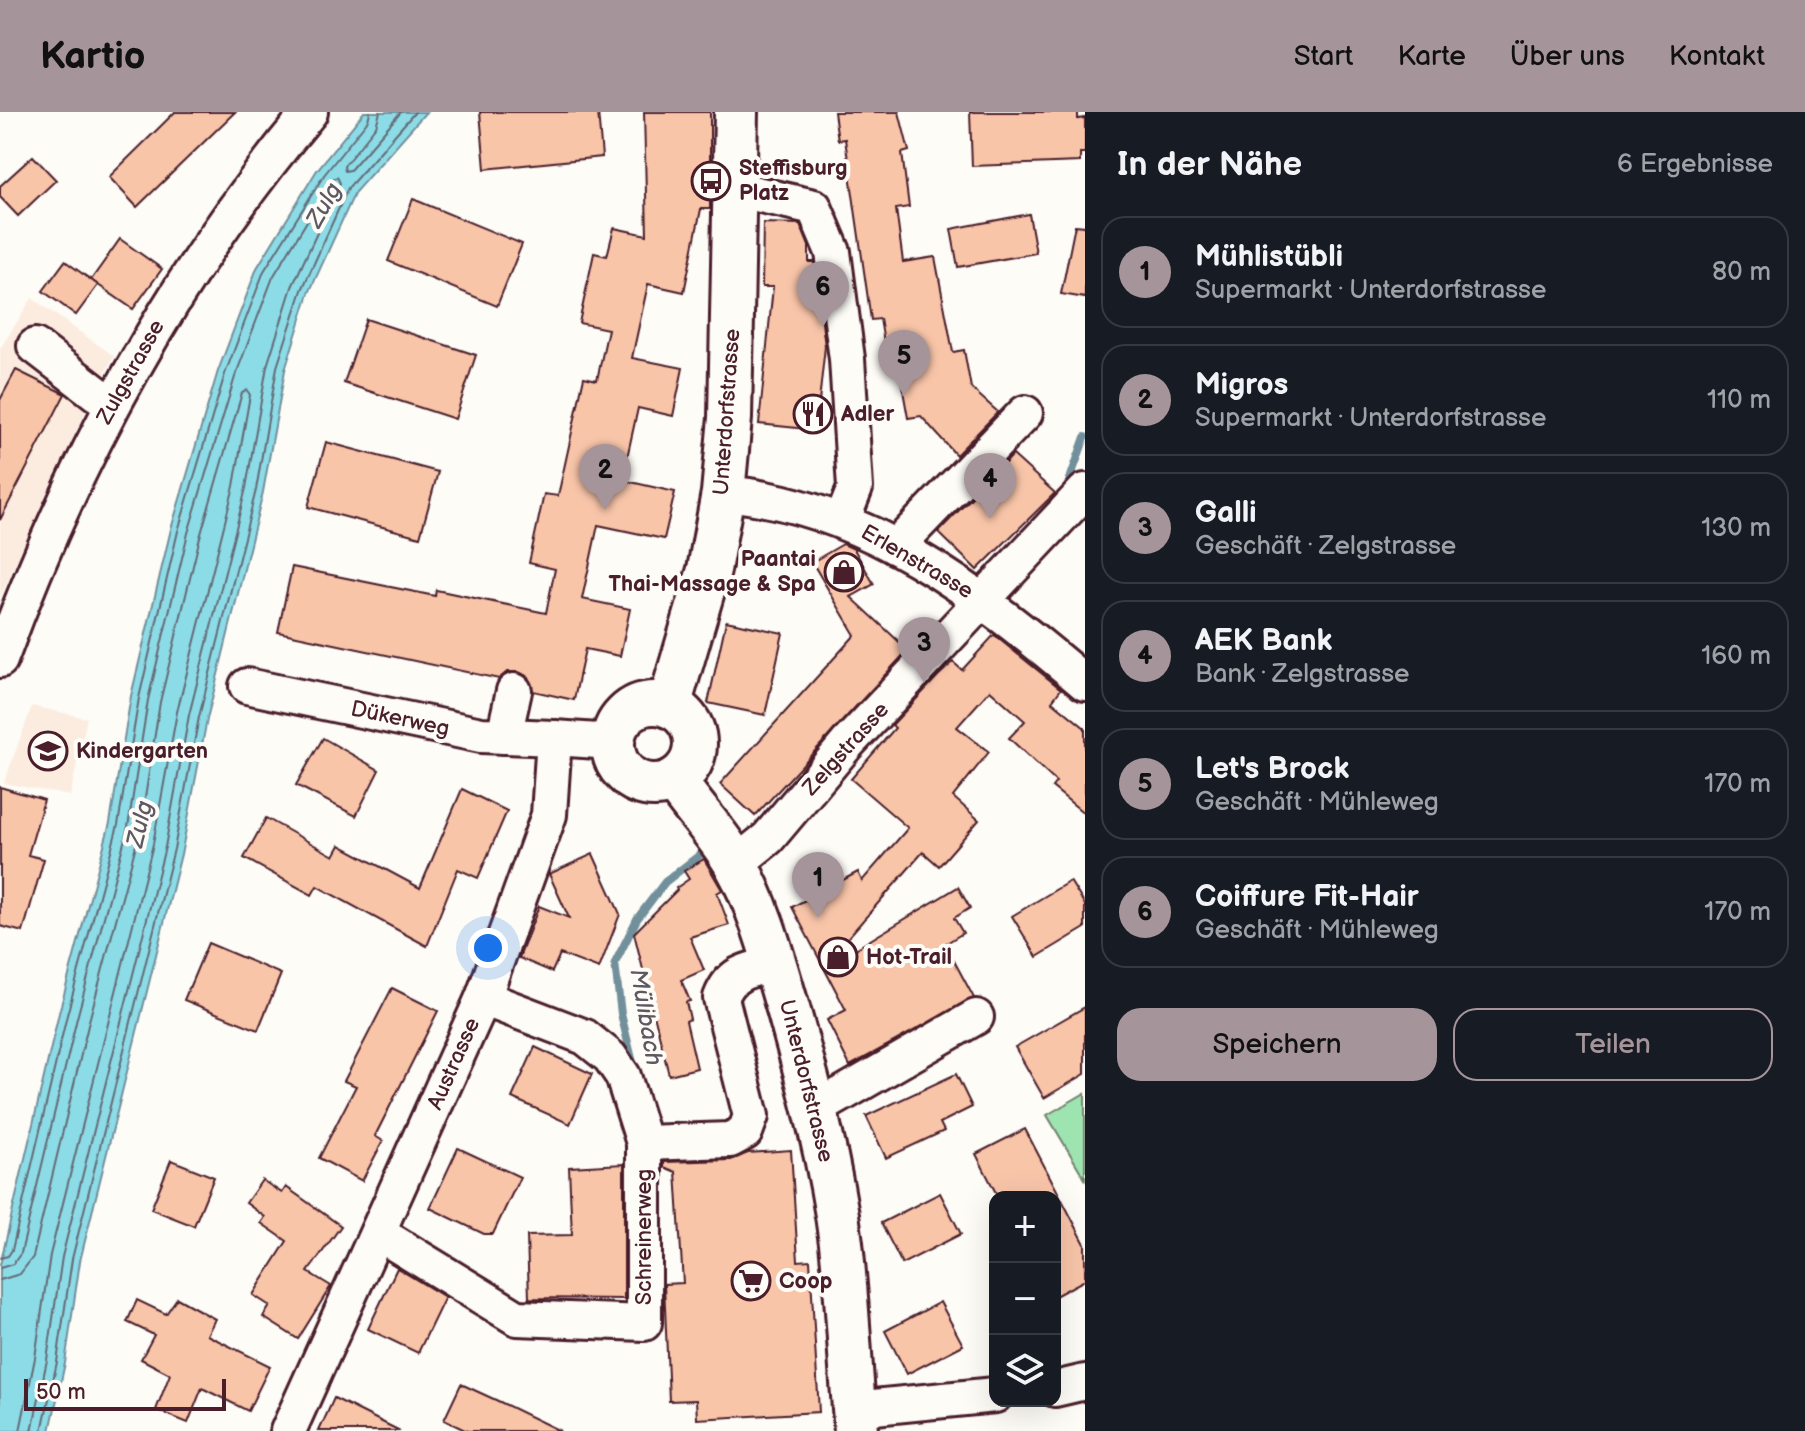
<!DOCTYPE html>
<html lang="de">
<meta charset="utf-8">
<style>
body{margin:0;font-family:"Balsamiq Sans",sans-serif;background:#242831;color:#f1f3f6}
.controls{position:absolute;right:24px;bottom:24px;display:grid;overflow:hidden;border-radius:16px;box-shadow:0 8px 32px #0002}
.controls button{width:72px;height:72px;display:grid;place-items:center;padding:0;border:0;border-bottom:2px solid #363941;background:#171b24;color:#f1f3f6;font:40px sans-serif}
.scale{position:absolute;left:24px;bottom:20px;width:202px;box-sizing:border-box;padding-left:8px;border:4px solid #4a1f2b;border-top:0;font-size:22px;line-height:28px;white-space:nowrap;color:#4a1f2b;-webkit-text-stroke:6px #fdfcf7;paint-order:stroke}
.you{position:absolute;left:488px;top:836px;width:28px;height:28px;margin:-20px;border:6px solid #fff;border-radius:50%;background:#1a73e8;box-shadow:0 0 0 12px #1a73e833}
.badge{display:grid;place-items:center;width:52px;height:52px;border-radius:50%;background:#a6949b;color:#111;font-size:26px;font-weight:700}
.pin{position:absolute;translate:-50% -66px;filter:drop-shadow(0 2px 4px #0008)}
.pin::after{content:'';position:absolute;top:42px;width:28px;height:24px;background:inherit;clip-path:polygon(0 0,100% 0,50% 100%)}
.list{margin:0;padding:0;list-style:none}
h2{display:flex;justify-content:space-between;align-items:center;height:104px;margin:0;padding:0 32px;font-size:34px}
h2 small{font-size:26px;font-weight:400;color:#9ea1a6}
.list li{display:grid;grid-template-columns:52px 1fr auto;gap:24px;align-items:center;box-sizing:border-box;height:112px;margin:0 16px 16px;padding:0 16px;border:2px solid #363941;border-radius:24px}
.list b{display:block;font-size:30px;white-space:nowrap}
.list p{margin:0;font-size:26px;white-space:nowrap;color:#9ea1a6}
.list em{font-size:26px;font-style:normal;color:#9ea1a6}
.actions{display:flex;gap:16px;padding:24px 32px}
.actions a{flex:1;padding:18px 0;border:2px solid #a6949b;border-radius:24px;text-align:center;font-size:28px;color:#a6949b}
.actions .main{background:#a6949b;color:#111}
.icon{flex:none;width:44px;height:44px;fill:none;stroke:currentColor;stroke-width:2;stroke-linecap:round;stroke-linejoin:round}
.map{position:relative;flex:none;width:1085px;height:1319px;overflow:hidden}
header{display:flex;align-items:center;gap:48px;box-sizing:border-box;height:112px;padding:0 40px;background:#a6949b;color:#111}
header strong{font-size:38px}
nav{display:flex;gap:44px;margin-inline-start:auto;font-size:28px}
main{display:flex}
aside{flex:1;background:#171b24}
.map>svg:first-child{display:block}
.built{fill:#fcece0}
.green{fill:#9de4b1;stroke:#74826e;stroke-width:2}
.water{fill:#8cdce7;stroke:#72909c;stroke-width:2}
.lines{fill:none;stroke-linecap:round;stroke-linejoin:round}
.shore{stroke:#646b76;stroke-width:2}
.stream{stroke:#72909c;stroke-width:8}
.building{fill:#f8c5a9;stroke:#4a1f2b;stroke-width:2}
.minor-casing{stroke:#4a1f2b;stroke-width:40}
.major-casing{stroke:#4a1f2b;stroke-width:48}
.minor{stroke:#fdfcf7;stroke-width:34}
.major{stroke:#fdfcf7;stroke-width:42}
.labels{text-anchor:middle;dominant-baseline:central;stroke-width:8;stroke-linejoin:round;paint-order:stroke}
.poi-label{font-size:22px;font-weight:bold;fill:#4a1f2b;stroke:#fdfcf7;text-anchor:start}
.street-label{font-size:22px;fill:#4a1f2b;stroke:#fdfcf7}
.water-label{font-size:24px;font-style:italic;fill:#5e5863;stroke:#fdfcf7}
</style>
<header>
<strong>Kartio</strong>
<nav><a>Start</a><a>Karte</a><a>Über uns</a><a>Kontakt</a></nav>
</header>
<main>
<div class="map">
<svg width="1085" height="1319" viewBox="0 0 1085 1319">
<rect width="100%" height="100%" fill="#fdfcf7"/>
<filter id="ink" filterUnits="userSpaceOnUse"><feTurbulence type="fractalNoise" baseFrequency=".0125" numOctaves="2"/><feDisplacementMap in="SourceGraphic" scale="16" xChannelSelector="R" yChannelSelector="G"/><feConvolveMatrix kernelMatrix="1 2 1 2 8 2 1 2 1" color-interpolation-filters="sRGB"/></filter>
<g filter="url(#ink)">
<g class="built">
<path d="M32,186L114,244L89,292L0,486V237Z"/>
<path d="M32,594L87,606L70,684L4,671Z"/>
</g>
<path class="green" d="M1085,981V1067L1047,1003Z"/>
<path class="water" d="M364,0H426L355,80L309,181L285,258L263,380L207,607L182,738L80,1149L65,1251L50,1319H0V1153L59,901L110,711L131,584L171,417L218,259L257,156L317,58Z"/>
<g class="lines">
<g class="shore">
<path d="M380,0L376,14L344,54L345,59L350,58L401,0"/>
<path d="M0,1146L8,1144L12,1138L67,903L118,713L139,586L178,419L225,262L264,159L324,63L368,8L370,0"/>
<path d="M0,1156L13,1152L21,1141L77,906L128,715L148,588L188,421L235,265L273,165L332,68L337,65L340,71L292,175L267,254L246,376L189,603L165,735L62,1145L47,1248L32,1319"/>
<path d="M0,1168L20,1162L33,1145L89,909L140,718L160,590L200,425L242,281L247,278L250,283L234,374L177,600L153,732L50,1143L35,1246L20,1319"/>
<path d="M42,1319L57,1250L72,1147L174,737L199,605L256,378L277,255L302,178L348,76L415,0"/>
</g>
<g class="stream">
<path d="M1065,381L1085,325"/>
<path d="M634,955L621,902L615,851L637,807L665,770L701,742"/>
</g>
</g>
<g class="building">
<path d="M175,0H235L137,95L109,65Z"/>
<path d="M480,0H598L602,45L485,57Z"/>
<path d="M644,0H710V97H701L684,180L648,172L632,246L683,256L673,304L638,296L622,368L675,380L664,427L598,413L582,487L630,497L620,544L585,537L574,588L533,579L528,565L519,560H507L499,567L278,520L292,455L435,484L436,478L546,501L555,457L529,451L544,382L558,384L584,265L597,268L608,217L579,211L594,141L607,144L614,116L647,123Z"/>
<path d="M834,0H899L909,39L902,41L909,95L896,97L903,150L935,145L953,240L964,238L971,276L998,300L956,343L921,304L908,306L898,251L888,253L880,207L871,208L845,27L838,28Z"/>
<path d="M970,0H1078V7L1085,6V41H1080V50L972,54Z"/>
<path d="M33,44L56,68L18,104L0,85V74Z"/>
<path d="M413,87L522,132L497,194L388,149Z"/>
<path d="M1029,102L1036,141L958,155L951,117Z"/>
<path d="M763,111L800,112L809,134V150H814L825,234L816,318L759,312L773,175H762Z"/>
<path d="M1075,113L1085,114V186L1061,182Z"/>
<path d="M120,127L162,157L133,197L91,168Z"/>
<path d="M65,149L98,173L76,203L43,179Z"/>
<path d="M366,207L476,243L455,307L344,271Z"/>
<path d="M16,258L65,282L0,408V288Z"/>
<path d="M326,330L438,360L420,425L308,395Z"/>
<path d="M1013,343L1055,381L977,458L938,420Z"/>
<path d="M843,432L854,437L874,472L851,485L908,538L755,704L720,672L855,523L812,450Z"/>
<path d="M726,509L783,521L765,603L708,591Z"/>
<path d="M994,523L1061,577L1052,589L1085,616V702L1052,675L1056,670L1009,626L1025,609L990,578L957,615L989,640L953,685L979,708L939,754L923,740L823,854L792,795L858,760L862,769L908,716L851,667L895,616L892,613L938,564L953,550L962,558Z"/>
<path d="M323,626L379,658L356,704L296,673Z"/>
<path d="M0,675L44,688L28,743L44,747L23,820L0,814Z"/>
<path d="M462,677L507,699L478,766L458,757L427,834L317,774L312,783L244,746L266,706L334,744L340,733L420,776Z"/>
<path d="M593,742L620,802L599,857L560,842L552,860L519,846L539,794L569,806L549,762Z"/>
<path d="M704,747L722,778L717,781L729,813L690,825L704,858L681,868L690,889L686,890L690,907L686,909L697,956L669,963L634,821L677,778L676,776L689,767L684,759Z"/>
<path d="M1070,769L1085,793V816L1037,845L1012,804Z"/>
<path d="M958,775L970,796L954,806L963,821L945,832L974,886L850,954L827,908L846,898L824,856Z"/>
<path d="M208,831L281,862L258,918L184,888Z"/>
<path d="M392,876L438,899L375,1024L383,1029L362,1069L319,1046L356,974L344,969Z"/>
<path d="M1085,895V962L1044,986L1015,935Z"/>
<path d="M535,935L592,962L570,1012L512,986Z"/>
<path d="M956,962L972,995L940,1011L944,1019L886,1046L866,1004Z"/>
<path d="M1025,1017L1085,1132V1168L1055,1184V1085H998L976,1042Z"/>
<path d="M458,1036L520,1065L493,1122H484L430,1096Z"/>
<path d="M791,1038L798,1149L810,1148L819,1300L697,1307L696,1288L669,1289L664,1172L683,1171L676,1060L664,1055V1050L731,1048L748,1041Z"/>
<path d="M171,1048L214,1065L194,1114L151,1097Z"/>
<path d="M624,1052V1187L529,1186L527,1124L572,1123L569,1055Z"/>
<path d="M262,1068L282,1081L286,1075L341,1114L308,1160L331,1174L298,1227L263,1205L270,1194L253,1183L287,1129L261,1111L265,1105L246,1091Z"/>
<path d="M940,1081L961,1122L902,1152L881,1111Z"/>
<path d="M397,1156L445,1185L418,1241L368,1217Z"/>
<path d="M177,1186L215,1207L207,1223L270,1254L248,1299L202,1276L188,1311L156,1298L170,1262L141,1247L154,1223L127,1210L137,1188L166,1202Z"/>
<path d="M940,1190L963,1233L907,1262L885,1219Z"/>
<path d="M461,1272L498,1289L560,1319H467L444,1308Z"/>
<path d="M334,1286L400,1319H319Z"/>
</g>
<g class="lines">
<defs>
<g id="minor">
<path d="M735,81H752L814,95L833,140L847,247L855,376L842,409"/>
<path d="M35,234L96,281L112,291"/>
<path d="M723,381C866,393 980,482 1085,571"/>
<path d="M896,435L1025,301"/>
<path d="M0,548C74,346 172,165 310,0"/>
<path d="M247,574L481,623L554,626"/>
<path d="M504,624L514,579"/>
<path d="M736,752L768,726L847,632L1085,379"/>
<path d="M816,997L976,905"/>
<path d="M644,1031L730,1028L745,1020L751,1004L721,886C731,859 749,858 775,852"/>
<path d="M378,1121L517,1206L644,1211V1031L623,964L610,945L585,925L483,886"/>
<path d="M1055,1277L1085,1270"/>
<path d="M854,1297L995,1283"/>
<path d="M288,1319L483,886L549,703L554,626L613,630"/>
</g>
<g id="major">
<circle cx="654" cy="632" r="41"/>
<path d="M669,594L709,458L723,381L730,306L736,0"/>
<path d="M674,668C693,697 718,721 735,751C761,797 774,850 789,900C810,976 831,1052 841,1131C848,1193 850,1257 856,1319"/>
</g>
</defs>
<use href="#minor" class="minor-casing"/>
<use href="#major" class="major-casing"/>
<use href="#minor" class="minor"/>
<use href="#major" class="major"/>
</g>
</g>
<defs>
<symbol id="bus-ring" viewBox="-11 -11 22 22"><circle r="9.5" fill="#fdfcf7" stroke="#4a1f2b" stroke-width="1.5"/><path d="M-5-6H5V4H4V6H2V4H-2V6H-4V4H-5ZM-3.5-4V0h7V-4ZM-3.5 1.2v1.5H-2V1.2ZM2 1.2v1.5H3.5V1.2Z" fill="#4a1f2b"/></symbol>
<symbol id="restaurant-ring" viewBox="-11 -11 22 22"><circle r="9.5" fill="#fdfcf7" stroke="#4a1f2b" stroke-width="1.5"/><path d="M-5-6h1v4h1v-4h1v4h1v-4h1v5L-1.5 .5V6h-2V.5L-5-1ZM5-6V6H3V1.5H1.5Q1.5-4 5-6Z" fill="#4a1f2b"/></symbol>
<symbol id="shop-ring" viewBox="-11 -11 22 22"><circle r="9.5" fill="#fdfcf7" stroke="#4a1f2b" stroke-width="1.5"/><path d="M-5-2.5h2.3a2.7 3.5 0 0 1 5.4 0H5L5.5 6h-11ZM-1.5-2.5h3a1.5 2.3 0 0 0-3 0Z" fill="#4a1f2b"/></symbol>
<symbol id="school-ring" viewBox="-11 -11 22 22"><circle r="9.5" fill="#fdfcf7" stroke="#4a1f2b" stroke-width="1.5"/><path d="M0-5L7-2L0 1L-7-2ZM-4 1L0 2.5L4 1V4Q0 6-4 4Z" fill="#4a1f2b"/></symbol>
<symbol id="supermarket-ring" viewBox="-11 -11 22 22"><circle r="9.5" fill="#fdfcf7" stroke="#4a1f2b" stroke-width="1.5"/><path d="M-6-5.5h2.5l.6 2H6L4.5 2H-2.5L-4.4-4H-6ZM-1.5 3.2a1.3 1.3 0 1 0 .1 0ZM3 3.2a1.3 1.3 0 1 0 .1 0Z" fill="#4a1f2b"/></symbol>
</defs>
<g fill-rule="evenodd">
<use href="#bus-ring" x="689" y="47" width="44" height="44"/>
<use href="#restaurant-ring" x="791" y="280" width="44" height="44"/>
<use href="#shop-ring" x="822" y="438" width="44" height="44"/>
<use href="#school-ring" x="26" y="617" width="44" height="44"/>
<use href="#shop-ring" x="816" y="823" width="44" height="44"/>
<use href="#supermarket-ring" x="729" y="1147" width="44" height="44"/>
</g>
<g class="labels">
<g class="poi-label">
<text x="739" y="56">Steffisburg<tspan x="739" dy="25">Platz</tspan></text>
<text x="841" y="302">Adler</text>
<text x="816" y="447" text-anchor="end">Paantai<tspan x="816" dy="25">Thai-Massage &amp; Spa</tspan></text>
<text x="76" y="639">Kindergarten</text>
<text x="866" y="845">Hot-Trail</text>
<text x="779" y="1169">Coop</text>
</g>
<g class="street-label">
<text transform="translate(131 260) rotate(-61)">Zulgstrasse</text>
<text transform="translate(727 300) rotate(-86)">Unterdorfstrasse</text>
<text transform="translate(917 450) rotate(30)">Erlenstrasse</text>
<text transform="translate(400 607) rotate(12)">Dükerweg</text>
<text transform="translate(846 637) rotate(-48)">Zelgstrasse</text>
<text transform="translate(454 952) rotate(-66)">Austrasse</text>
<text transform="translate(806 969) rotate(76)">Unterdorfstrasse</text>
<text transform="translate(644 1125) rotate(-90)">Schreinerweg</text>
</g>
<g class="water-label">
<text transform="translate(324 93) rotate(-61)">Zulg</text>
<text transform="translate(140 712) rotate(-77)">Zulg</text>
<text transform="translate(646 905) rotate(80)">Mülibach</text>
</g>
</g>
</svg>
<div class="controls">
<button>+</button>
<button>−</button>
<button><svg class="icon" aria-label="layers" viewBox="0 0 24 24"><path d="M12 4l9 5-9 5-9-5zM3 14l9 5 9-5"/></svg></button>
</div>
<div class="scale">50 m</div>
<div class="you"></div>
<div class="pin badge" style="left:818px;top:806px">1</div>
<div class="pin badge" style="left:605px;top:398px">2</div>
<div class="pin badge" style="left:924px;top:571px">3</div>
<div class="pin badge" style="left:990px;top:407px">4</div>
<div class="pin badge" style="left:904px;top:284px">5</div>
<div class="pin badge" style="left:823px;top:215px">6</div>
</div>
<aside>
<h2>In der Nähe<small>6 Ergebnisse</small></h2>
<ul class="list">
<li><span class="badge">1</span><div><b>Mühlistübli</b><p>Supermarkt · Unterdorfstrasse</p></div><em>80 m</em></li>
<li><span class="badge">2</span><div><b>Migros</b><p>Supermarkt · Unterdorfstrasse</p></div><em>110 m</em></li>
<li><span class="badge">3</span><div><b>Galli</b><p>Geschäft · Zelgstrasse</p></div><em>130 m</em></li>
<li><span class="badge">4</span><div><b>AEK Bank</b><p>Bank · Zelgstrasse</p></div><em>160 m</em></li>
<li><span class="badge">5</span><div><b>Let's Brock</b><p>Geschäft · Mühleweg</p></div><em>170 m</em></li>
<li><span class="badge">6</span><div><b>Coiffure Fit-Hair</b><p>Geschäft · Mühleweg</p></div><em>170 m</em></li>
</ul>
<div class="actions"><a class="main">Speichern</a><a>Teilen</a></div>
</aside>
</main>
